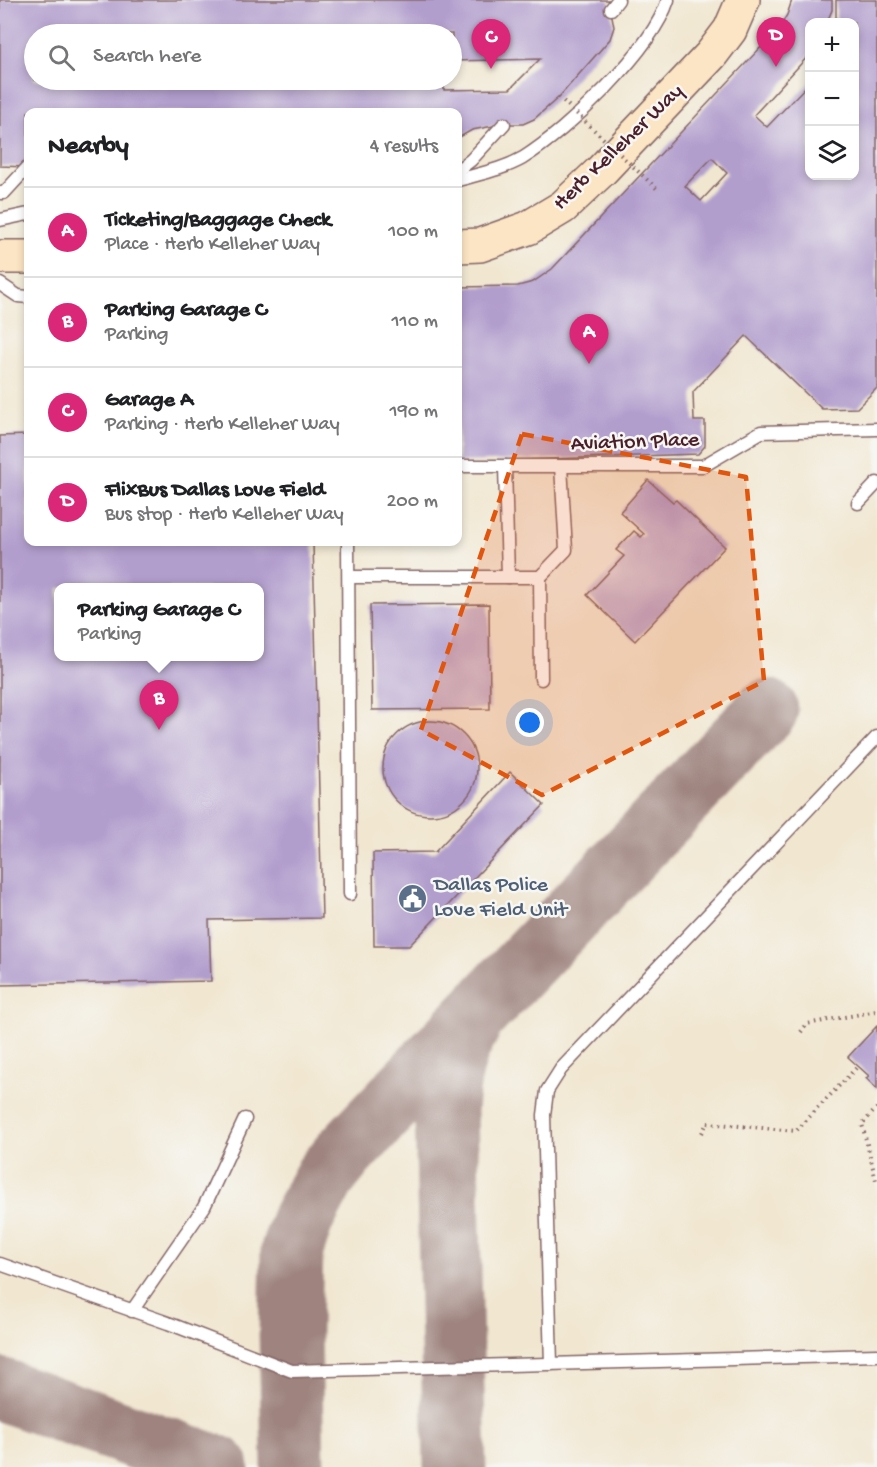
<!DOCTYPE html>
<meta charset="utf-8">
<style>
body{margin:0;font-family:"Gochi Hand",sans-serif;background:#f2f2f2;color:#202124}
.controls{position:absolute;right:18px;top:18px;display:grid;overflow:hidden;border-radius:12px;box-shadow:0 3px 9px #0003}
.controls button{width:54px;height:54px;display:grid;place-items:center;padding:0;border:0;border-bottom:2px solid #e0e0e0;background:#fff;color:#202124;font:30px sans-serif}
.you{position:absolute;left:530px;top:723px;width:21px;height:21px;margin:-15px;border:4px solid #fff;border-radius:50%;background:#1a73e8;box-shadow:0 0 0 9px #1a73e833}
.badge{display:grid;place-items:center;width:39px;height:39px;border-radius:50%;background:#db2777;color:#fff;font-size:20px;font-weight:700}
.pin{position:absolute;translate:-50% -50px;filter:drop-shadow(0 2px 3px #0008)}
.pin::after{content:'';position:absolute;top:32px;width:21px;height:18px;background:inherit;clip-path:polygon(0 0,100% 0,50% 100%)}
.popup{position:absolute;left:54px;top:583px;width:210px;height:78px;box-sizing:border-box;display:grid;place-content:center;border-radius:12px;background:#fff;filter:drop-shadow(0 2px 4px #0005);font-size:20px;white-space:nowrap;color:#757577}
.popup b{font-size:22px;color:#202124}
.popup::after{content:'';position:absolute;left:50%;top:100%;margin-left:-12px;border:12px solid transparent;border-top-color:#fff}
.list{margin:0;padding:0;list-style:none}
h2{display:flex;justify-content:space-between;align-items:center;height:78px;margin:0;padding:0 24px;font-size:26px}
h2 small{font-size:20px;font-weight:400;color:#757577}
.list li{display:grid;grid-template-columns:39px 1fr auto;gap:18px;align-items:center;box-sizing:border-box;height:90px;padding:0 24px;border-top:2px solid #e0e0e0}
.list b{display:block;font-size:22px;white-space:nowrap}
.list p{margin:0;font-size:20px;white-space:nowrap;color:#757577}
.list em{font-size:20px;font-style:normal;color:#757577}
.icon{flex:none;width:33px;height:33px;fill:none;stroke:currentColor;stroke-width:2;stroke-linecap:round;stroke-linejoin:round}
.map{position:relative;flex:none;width:877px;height:1467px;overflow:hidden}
.search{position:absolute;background:#fff;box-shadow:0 3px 9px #0003;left:24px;top:24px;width:438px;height:66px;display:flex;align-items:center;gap:15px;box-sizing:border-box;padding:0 21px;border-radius:33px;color:#757577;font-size:22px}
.panel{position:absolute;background:#fff;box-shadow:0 3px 9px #0003;left:24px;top:108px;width:438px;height:438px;border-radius:12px}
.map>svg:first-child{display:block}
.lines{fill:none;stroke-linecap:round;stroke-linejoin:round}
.taxiway{stroke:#9e837e;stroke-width:63}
.building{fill:#b29ecd;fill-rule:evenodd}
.lane-casing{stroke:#846565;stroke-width:15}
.secondary-casing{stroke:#846565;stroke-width:36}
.path{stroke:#846565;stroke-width:4;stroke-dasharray:1.5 4.5;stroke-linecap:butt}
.lane{stroke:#fff;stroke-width:12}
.secondary{stroke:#fce5c4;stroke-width:33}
.path-bridge{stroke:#846565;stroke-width:4;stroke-dasharray:1.5 4.5;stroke-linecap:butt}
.marked{fill:#e0560e;fill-opacity:0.2;stroke:#e0560e;stroke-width:4.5;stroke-dasharray:12 8;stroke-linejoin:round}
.labels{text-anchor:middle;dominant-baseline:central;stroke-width:5;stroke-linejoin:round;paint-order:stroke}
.street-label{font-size:22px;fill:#4a1f2b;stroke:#f6f6f2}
.service-label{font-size:22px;fill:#4e5e75;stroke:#f6f6f2;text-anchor:start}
</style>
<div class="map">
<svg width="877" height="1467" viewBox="0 0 877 1467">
<rect width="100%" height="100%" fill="#f6f6f2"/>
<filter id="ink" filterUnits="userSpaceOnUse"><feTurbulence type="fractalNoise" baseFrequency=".0167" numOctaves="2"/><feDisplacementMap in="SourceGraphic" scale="12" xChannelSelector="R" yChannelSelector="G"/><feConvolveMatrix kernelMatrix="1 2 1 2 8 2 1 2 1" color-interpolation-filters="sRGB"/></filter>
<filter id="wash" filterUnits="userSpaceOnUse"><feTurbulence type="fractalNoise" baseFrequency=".008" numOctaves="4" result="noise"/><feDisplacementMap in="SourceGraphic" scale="24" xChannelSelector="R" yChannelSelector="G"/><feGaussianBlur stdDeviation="1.35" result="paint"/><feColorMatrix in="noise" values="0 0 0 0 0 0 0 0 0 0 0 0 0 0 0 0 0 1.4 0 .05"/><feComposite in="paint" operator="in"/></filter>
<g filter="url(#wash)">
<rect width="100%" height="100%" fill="#f1e7d1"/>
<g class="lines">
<g class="taxiway">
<path d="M0,1389L218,1467"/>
<path d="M293,1467L290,1331L292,1250L302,1220L325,1177L345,1152L767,710"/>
<path d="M455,1467L446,1110C448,1081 453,1052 469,1027"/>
</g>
</g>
<g id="blocks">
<g class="building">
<path d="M0,0H609L614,27L610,39L559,97L534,119L523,124H504L472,130L458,138V112H28V167L0,166ZM34,34H452V61L540,59L510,89L444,90V80H34Z"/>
<path d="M792,0H832V10L827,22H810V54L754,115L767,127L810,82V176H854V22H836V0H877V388L857,408L822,409L746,336L693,392L694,421H705V446L698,454L458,462V287L518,286L533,282L552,269L779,28L787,15ZM712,158L727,173L701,201L685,186Z"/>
<path d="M28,435V542H313L322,918L209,920L211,981L0,985V436ZM58,588H260V656H58Z"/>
<path d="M648,480L673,502L676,500L725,547L635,641L587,595L624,556L616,550L634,531L641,537L644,534L620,512Z"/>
<path d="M489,604L490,709L372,710L370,605Z"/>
<circle cx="430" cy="768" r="47"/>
<path d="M510,772L544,805L409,946H374L373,853L435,852Z"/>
<path d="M877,1026V1089L866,1078L869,1076L848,1057Z"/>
</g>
</g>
</g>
<g filter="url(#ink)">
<use href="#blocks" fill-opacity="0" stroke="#846565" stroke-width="1.5"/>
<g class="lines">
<defs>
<g id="lane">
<path d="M611,9L618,0"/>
<path d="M458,170L471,160L504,124"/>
<path d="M458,180C479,174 504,169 523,158C568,130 652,50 668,0"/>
<path d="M0,193H4L28,167"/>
<path d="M0,220L28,214"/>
<path d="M0,284L18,296L28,297"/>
<path d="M458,466H703L761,432L877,429"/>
<path d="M505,466L508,577"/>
<path d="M858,503L877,483"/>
<path d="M348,542L350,894"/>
<path d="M349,577H540L566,550L561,466"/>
<path d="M540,577L541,679"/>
<path d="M0,1264L168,1323L292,1371L877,1355"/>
<path d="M132,1311L204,1207L245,1119"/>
<path d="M551,1364L544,1115L547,1091L561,1069L877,737"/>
</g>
<g id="secondary">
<path d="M458,246L480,245L528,228L563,207L601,171L711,55L730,30L743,0"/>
<path d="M0,257H28"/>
</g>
</defs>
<use href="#lane" class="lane-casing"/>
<use href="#secondary" class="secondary-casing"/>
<g class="path">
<path d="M801,1032L807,1024L877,1011"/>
<path d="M877,1108L862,1124L877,1184"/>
<path d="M702,1133L707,1123L796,1131L858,1066"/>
</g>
<use href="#lane" class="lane"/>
<use href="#secondary" class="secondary"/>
<path class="path-bridge" d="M559,97L657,189"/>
</g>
</g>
<path class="marked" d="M522,434L746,477L764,681L542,795L421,730Z"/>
<defs>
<symbol id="civic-disc" viewBox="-11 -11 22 22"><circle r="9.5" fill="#5c6f8a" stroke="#f6f6f2"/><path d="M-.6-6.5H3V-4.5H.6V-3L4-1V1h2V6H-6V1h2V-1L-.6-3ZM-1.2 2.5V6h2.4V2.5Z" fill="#fff"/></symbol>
</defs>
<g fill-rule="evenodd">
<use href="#civic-disc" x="396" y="882" width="33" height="33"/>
</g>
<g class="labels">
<g class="street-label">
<text transform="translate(619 148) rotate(-44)">Herb Kelleher Way</text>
<text transform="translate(635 443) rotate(-2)">Aviation Place</text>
</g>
<g class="service-label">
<text x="434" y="886">Dallas Police<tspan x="434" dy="25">Love Field Unit</tspan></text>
</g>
</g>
</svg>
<div class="controls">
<button>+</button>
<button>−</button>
<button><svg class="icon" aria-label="layers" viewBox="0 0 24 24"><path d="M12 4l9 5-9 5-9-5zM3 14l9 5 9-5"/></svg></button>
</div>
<div class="you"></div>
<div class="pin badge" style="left:589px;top:364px">A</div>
<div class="pin badge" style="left:159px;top:730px">B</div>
<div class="popup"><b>Parking Garage C</b>Parking</div>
<div class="pin badge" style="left:491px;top:69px">C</div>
<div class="pin badge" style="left:776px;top:67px">D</div>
<div class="search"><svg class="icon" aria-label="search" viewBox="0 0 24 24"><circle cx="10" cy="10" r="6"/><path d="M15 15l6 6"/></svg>Search here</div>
<section class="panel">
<h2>Nearby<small>4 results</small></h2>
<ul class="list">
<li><span class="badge">A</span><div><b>Ticketing/Baggage Check</b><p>Place · Herb Kelleher Way</p></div><em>100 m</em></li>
<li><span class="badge">B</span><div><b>Parking Garage C</b><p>Parking</p></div><em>110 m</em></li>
<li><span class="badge">C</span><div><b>Garage A</b><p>Parking · Herb Kelleher Way</p></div><em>190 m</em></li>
<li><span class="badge">D</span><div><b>FlixBus Dallas Love Field</b><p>Bus stop · Herb Kelleher Way</p></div><em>200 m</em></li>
</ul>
</section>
</div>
